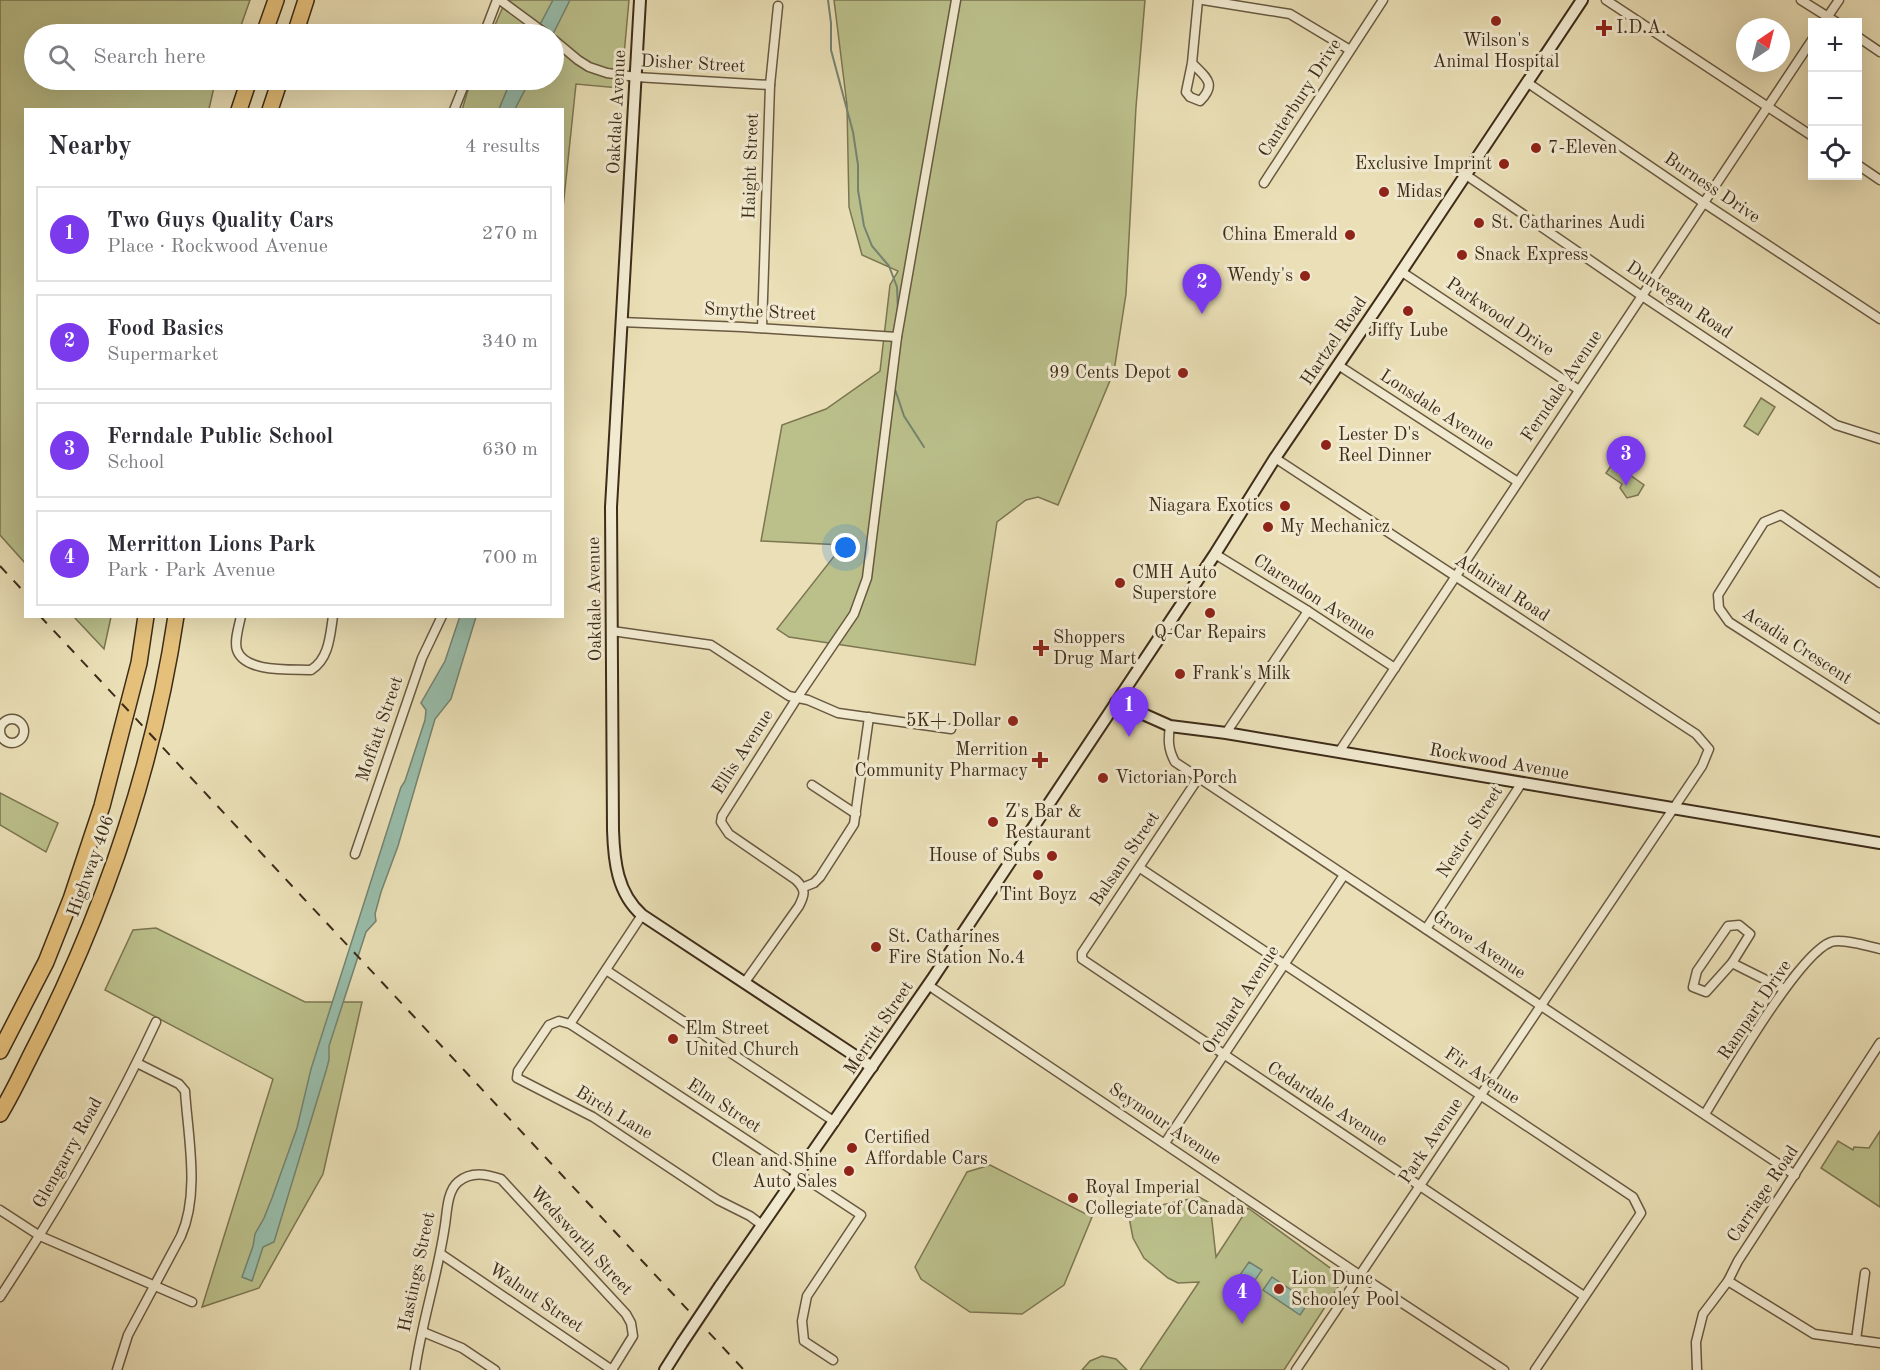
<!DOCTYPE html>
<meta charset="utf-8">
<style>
body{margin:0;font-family:"Old Standard TT",serif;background:#f7f7f7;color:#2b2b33}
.controls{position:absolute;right:18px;top:18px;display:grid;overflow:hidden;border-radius:0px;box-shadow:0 6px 24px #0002}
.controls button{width:54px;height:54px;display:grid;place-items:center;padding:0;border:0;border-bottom:2px solid #e1e1e2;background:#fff;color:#2b2b33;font:30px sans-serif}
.compass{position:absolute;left:1736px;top:18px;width:54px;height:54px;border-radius:50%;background:#fff;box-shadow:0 6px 24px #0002;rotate:35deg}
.you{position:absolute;left:846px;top:548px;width:21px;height:21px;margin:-15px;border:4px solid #fff;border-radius:50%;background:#1a73e8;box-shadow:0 0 0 9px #1a73e833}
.badge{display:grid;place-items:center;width:39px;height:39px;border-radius:50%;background:#7c3aed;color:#fff;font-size:20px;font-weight:700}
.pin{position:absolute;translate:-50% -50px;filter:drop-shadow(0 2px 3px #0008)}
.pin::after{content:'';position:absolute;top:32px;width:21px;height:18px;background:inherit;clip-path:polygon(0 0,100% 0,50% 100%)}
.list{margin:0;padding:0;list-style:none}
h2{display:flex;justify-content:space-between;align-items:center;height:78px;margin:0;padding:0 24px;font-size:26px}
h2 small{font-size:20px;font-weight:400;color:#7c7c81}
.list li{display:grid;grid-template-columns:39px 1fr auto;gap:18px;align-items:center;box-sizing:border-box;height:96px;margin:0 12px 12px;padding:0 12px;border:2px solid #e1e1e2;border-radius:0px}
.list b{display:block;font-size:22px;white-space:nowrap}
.list p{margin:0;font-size:20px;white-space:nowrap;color:#7c7c81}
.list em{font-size:20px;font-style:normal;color:#7c7c81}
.icon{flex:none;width:33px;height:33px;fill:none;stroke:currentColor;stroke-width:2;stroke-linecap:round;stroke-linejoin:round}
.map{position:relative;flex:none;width:1880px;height:1370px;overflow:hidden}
.search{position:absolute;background:#fff;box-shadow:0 6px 24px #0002;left:24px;top:24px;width:540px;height:66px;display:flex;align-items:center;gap:15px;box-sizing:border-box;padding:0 21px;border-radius:33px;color:#7c7c81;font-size:22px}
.panel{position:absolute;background:#fff;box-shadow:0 6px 24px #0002;left:24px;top:108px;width:540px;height:510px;border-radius:0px}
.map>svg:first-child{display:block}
.green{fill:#bbc08b;stroke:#7c7652;stroke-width:1.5}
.water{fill:#98bdab;stroke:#748371;stroke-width:1.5}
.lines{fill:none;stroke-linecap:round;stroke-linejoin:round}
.stream{stroke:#748371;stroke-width:2}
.street-casing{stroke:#695940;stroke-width:11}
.secondary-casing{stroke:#3e2c19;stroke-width:14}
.highway-casing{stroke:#3e2c19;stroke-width:18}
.street{stroke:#f1ead0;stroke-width:8}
.secondary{stroke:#f1ead0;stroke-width:10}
.highway{stroke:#e5c07b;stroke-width:15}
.rail{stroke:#3e2c19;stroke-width:2;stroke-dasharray:10 10;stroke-linecap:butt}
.secondary-bridge-casing{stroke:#3e2c19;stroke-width:14;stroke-linecap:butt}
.secondary-bridge{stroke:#f1ead0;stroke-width:10}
.poi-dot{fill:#8f2418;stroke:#f1ead0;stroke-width:2}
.labels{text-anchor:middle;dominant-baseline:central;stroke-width:6;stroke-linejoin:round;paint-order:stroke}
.poi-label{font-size:18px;fill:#3e2c19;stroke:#f1ead0;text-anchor:start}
.street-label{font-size:18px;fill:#3e2c19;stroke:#f1ead0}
</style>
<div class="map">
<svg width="1880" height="1370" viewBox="0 0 1880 1370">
<rect width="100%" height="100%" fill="#eadfb6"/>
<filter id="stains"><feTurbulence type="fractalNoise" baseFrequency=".00333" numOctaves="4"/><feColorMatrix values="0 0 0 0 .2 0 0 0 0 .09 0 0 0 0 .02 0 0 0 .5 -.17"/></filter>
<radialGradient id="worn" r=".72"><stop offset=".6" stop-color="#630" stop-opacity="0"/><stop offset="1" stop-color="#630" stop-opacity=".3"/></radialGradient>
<g class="green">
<path d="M0,0H250L238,34H34V80H207L214,87L209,109L26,110L25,563L0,535Z"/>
<path d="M506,0H629L624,55L619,88L576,84L563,208L562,110H462L471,80H554V34H491Z"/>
<path d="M834,0H1145L1136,107L1126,294L1114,371L1058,505L1038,497L1026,500L997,522L975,665L789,637L777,629L843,545L761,541L782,425L826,409L880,371L890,285L898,271L862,255L849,207L847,105Z"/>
<path d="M1761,398L1775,407L1758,435L1744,426Z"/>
<path d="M1613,463L1644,485L1638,495L1627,498L1620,488L1622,484L1606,473Z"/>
<path d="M74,617H111L104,649Z"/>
<path d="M0,793L58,823L46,852L0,825Z"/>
<path d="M156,928L305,1002H362L323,1174L259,1288L202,1307L273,1079L105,990L133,930Z"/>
<path d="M1880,1131V1207L1821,1168L1838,1141L1853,1150L1854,1147L1869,1148Z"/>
<path d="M990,1165L1092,1217L1064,1285L1022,1314L970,1312L921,1279L915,1267L967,1172Z"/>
<path d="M1199,1197L1210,1203L1216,1257L1248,1208L1344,1278L1284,1370H1140L1199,1282L1178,1283L1168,1278L1144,1258L1133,1238L1128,1212Z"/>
<path d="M1102,1356L1116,1359L1127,1370H1082L1090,1361Z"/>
</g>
<g class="water">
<path d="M553,0H570L553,34H535Z"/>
<path d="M511,80H530L515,109H499Z"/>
<path d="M460,616L476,617L451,699L435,719L398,846L381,892L375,914L376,921L366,932L329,1046V1060L326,1071L274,1242L263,1247L252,1281L242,1277L253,1246L255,1234L264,1218L272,1198L297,1128L311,1069L401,787L405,781L425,720L426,710L421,703L445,661Z"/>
<path d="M1249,1262L1262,1270L1253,1283L1250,1285L1242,1282L1240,1275Z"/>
<path d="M1272,1277L1309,1302L1300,1315L1263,1290Z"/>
</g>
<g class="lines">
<g class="stream">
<path d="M828,0L831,23V50L853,132L858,165V190L864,226L872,246L889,266L897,287L898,312"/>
<path d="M894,386L904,416L924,447"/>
</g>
<defs>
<g id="street">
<path d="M500,0L546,34"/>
<path d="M1203,0L1290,14L1350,50"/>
<path d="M1606,0L1812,136"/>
<path d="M1801,0L1836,22"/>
<path d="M1824,22L1839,0"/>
<path d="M404,30L419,34"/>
<path d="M484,34L497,0"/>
<path d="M1858,37L1880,52"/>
<path d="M554,40L578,60L589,67L607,73L636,77L770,85"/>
<path d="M1192,63C1205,77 1218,83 1200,101L1190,97L1186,92L1192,63L1198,0"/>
<path d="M1528,83L1704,203L1880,319"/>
<path d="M454,110L466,80"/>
<path d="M1858,165L1880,180"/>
<path d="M1466,175L1642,296L1836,425L1880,439"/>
<path d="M1264,183L1383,0"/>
<path d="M1402,272L1579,390"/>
<path d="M621,322L742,327L897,337"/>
<path d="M762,328L770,85L778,6"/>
<path d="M1338,365L1518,482"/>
<path d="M1275,458L1696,734L1709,749L1702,766L1296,1370"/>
<path d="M1215,554L1308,611L1395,668"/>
<path d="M1880,583L1781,515L1764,522L1718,595L1719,608L1729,622L1880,719"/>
<path d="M241,616C239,626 234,641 237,650C245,673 291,669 311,670C329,659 330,636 333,616"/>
<path d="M612,631L711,645L789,696L808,700L838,713L951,729"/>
<circle cx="12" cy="731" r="12"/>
<path d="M1170,726C1168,740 1168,749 1175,762L1795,1175"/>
<path d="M1226,733L1308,611"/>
<path d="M1339,752L1812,40"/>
<path d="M1199,777L1082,953V959L1584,1296"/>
<path d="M812,785L856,814"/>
<path d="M355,854L422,658L442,616"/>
<path d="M1140,868L1633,1197L1641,1213L1535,1370"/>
<path d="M804,887L814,883L820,877L854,824L869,717"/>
<path d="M1739,925L1750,934L1732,963L1706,992L1693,987L1697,971L1728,926Z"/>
<path d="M1426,929L1521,784"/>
<path d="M1732,963L1784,989"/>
<path d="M606,970L835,1122"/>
<path d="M745,982L799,906C805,894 806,890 796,880L729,834L721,822L722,816L797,698L854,614L867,578L897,337L956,0"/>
<path d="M928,985L1361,1276L1504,1370"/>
<path d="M570,1024L642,915"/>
<path d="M1705,1114C1726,1080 1798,954 1831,942C1841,938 1868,946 1880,949"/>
<path d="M1165,1143L1344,875"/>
<path d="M0,1210L40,1236L192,1302"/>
<path d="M762,1225L750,1216L718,1200L593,1117L517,1078L518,1071L549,1025L559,1021L570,1024L861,1215L807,1296L802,1321L804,1341L833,1360"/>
<path d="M441,1254L612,1370"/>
<path d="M1728,1281L1814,1334L1880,1343"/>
<path d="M0,1297C57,1210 113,1115 156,1022"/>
<path d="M423,1332L462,1348L495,1370"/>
<path d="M1856,1340L1865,1273"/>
<path d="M117,1370L128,1335L181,1236C200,1193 188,1137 185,1091L179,1084L137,1063"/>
<path d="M415,1370C422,1321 438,1274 445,1225C447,1213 447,1191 458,1182C471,1171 486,1174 501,1179L626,1314L631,1323L633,1336L612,1370"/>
<path d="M1697,1370L1696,1342L1703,1314L1728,1281L1738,1261L1880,1043"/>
</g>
<g id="secondary">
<path d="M640,0L611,507L613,830C614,861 617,893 642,915L872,1067"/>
<path d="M1116,702L1170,726L1226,733L1880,843"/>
<path d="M720,1286L933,978L1215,554L1275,458L1389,290L1582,0"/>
<path d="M665,1370L682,1343"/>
</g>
<g id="highway">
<path d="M264,34L276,0"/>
<path d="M295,34L306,0"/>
<path d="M239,110L249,80"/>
<path d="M270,110L280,80"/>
<path d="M0,1051L46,962L71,899L102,806L139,663L146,616"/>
<path d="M0,1114C14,1091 25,1066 38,1041C105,908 154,764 176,616"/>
</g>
</defs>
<use href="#street" class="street-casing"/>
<use href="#secondary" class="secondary-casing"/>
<use href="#highway" class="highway-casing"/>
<use href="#street" class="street"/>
<use href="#secondary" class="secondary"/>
<use href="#highway" class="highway"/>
<g class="rail">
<path d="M0,566L26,594"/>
<path d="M40,616L744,1370"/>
</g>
<defs>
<path id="secondary-bridge" d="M682,1343L720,1286"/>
</defs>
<use href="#secondary-bridge" class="secondary-bridge-casing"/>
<use href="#secondary-bridge" class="secondary-bridge"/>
</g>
<g class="poi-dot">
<circle cx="1496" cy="21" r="6"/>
<path d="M1601 19h6v6h6v6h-6v6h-6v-6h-6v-6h6z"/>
<circle cx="1536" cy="148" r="6"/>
<circle cx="1504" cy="164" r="6"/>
<circle cx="1384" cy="192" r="6"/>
<circle cx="1479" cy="223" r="6"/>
<circle cx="1350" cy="235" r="6"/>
<circle cx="1462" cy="255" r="6"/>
<circle cx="1305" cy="276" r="6"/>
<circle cx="1408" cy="311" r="6"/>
<circle cx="1183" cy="373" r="6"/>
<circle cx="1326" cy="445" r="6"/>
<circle cx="1285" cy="506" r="6"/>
<circle cx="1268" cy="527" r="6"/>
<circle cx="1120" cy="583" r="6"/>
<circle cx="1210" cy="613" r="6"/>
<path d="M1038 639h6v6h6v6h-6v6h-6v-6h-6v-6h6z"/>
<circle cx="1180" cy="674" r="6"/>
<circle cx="1013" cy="721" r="6"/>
<path d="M1037 751h6v6h6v6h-6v6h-6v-6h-6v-6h6z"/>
<circle cx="1103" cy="778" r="6"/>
<circle cx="993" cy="822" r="6"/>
<circle cx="1052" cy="856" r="6"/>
<circle cx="1038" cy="875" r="6"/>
<circle cx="876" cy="947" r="6"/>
<circle cx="673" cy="1039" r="6"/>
<circle cx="852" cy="1148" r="6"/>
<circle cx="849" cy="1171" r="6"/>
<circle cx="1073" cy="1198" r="6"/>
<circle cx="1279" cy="1289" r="6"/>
</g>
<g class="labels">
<g class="poi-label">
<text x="1616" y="28">I.D.A.</text>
<text x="1496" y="41" text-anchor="middle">Wilson's<tspan x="1496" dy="21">Animal Hospital</tspan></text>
<text x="1548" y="148">7-Eleven</text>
<text x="1492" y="164" text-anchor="end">Exclusive Imprint</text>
<text x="1396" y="192">Midas</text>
<text x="1491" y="223">St. Catharines Audi</text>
<text x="1338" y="235" text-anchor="end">China Emerald</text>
<text x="1474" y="255">Snack Express</text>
<text x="1293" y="276" text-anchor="end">Wendy's</text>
<text x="1408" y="331" text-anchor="middle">Jiffy Lube</text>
<text x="1171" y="373" text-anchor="end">99 Cents Depot</text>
<text x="1338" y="435">Lester D's<tspan x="1338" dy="21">Reel Dinner</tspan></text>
<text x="1273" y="506" text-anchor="end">Niagara Exotics</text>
<text x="1280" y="527">My Mechanicz</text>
<text x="1132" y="573">CMH Auto<tspan x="1132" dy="21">Superstore</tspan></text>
<text x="1210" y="633" text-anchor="middle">Q-Car Repairs</text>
<text x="1053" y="638">Shoppers<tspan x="1053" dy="21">Drug Mart</tspan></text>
<text x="1192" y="674">Frank's Milk</text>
<text x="1001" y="721" text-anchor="end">5K+ Dollar</text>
<text x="1028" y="750" text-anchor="end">Merrition<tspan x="1028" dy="21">Community Pharmacy</tspan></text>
<text x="1115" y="778">Victorian Porch</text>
<text x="1005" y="812">Z's Bar &amp;<tspan x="1005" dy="21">Restaurant</tspan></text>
<text x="1040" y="856" text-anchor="end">House of Subs</text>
<text x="1038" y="895" text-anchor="middle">Tint Boyz</text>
<text x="888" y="937">St. Catharines<tspan x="888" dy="21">Fire Station No.4</tspan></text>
<text x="685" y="1029">Elm Street<tspan x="685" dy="21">United Church</tspan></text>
<text x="864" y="1138">Certified<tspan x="864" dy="21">Affordable Cars</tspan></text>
<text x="837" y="1161" text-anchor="end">Clean and Shine<tspan x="837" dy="21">Auto Sales</tspan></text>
<text x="1085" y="1188">Royal Imperial<tspan x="1085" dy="21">Collegiate of Canada</tspan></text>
<text x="1291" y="1279">Lion Dunc<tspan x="1291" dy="21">Schooley Pool</tspan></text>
</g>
<g class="street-label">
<text transform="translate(693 64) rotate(3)">Disher Street</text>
<text transform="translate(1300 98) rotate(-57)">Canterbury Drive</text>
<text transform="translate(617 112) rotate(-87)">Oakdale Avenue</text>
<text transform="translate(751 166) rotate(-88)">Haight Street</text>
<text transform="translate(1712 188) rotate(34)">Burness Drive</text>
<text transform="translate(1679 300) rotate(34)">Dunvegan Road</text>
<text transform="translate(760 312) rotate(3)">Smythe Street</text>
<text transform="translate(1500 317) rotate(34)">Parkwood Drive</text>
<text transform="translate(1334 341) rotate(-56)">Hartzel Road</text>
<text transform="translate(1562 386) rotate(-56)">Ferndale Avenue</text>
<text transform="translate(1437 410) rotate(33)">Lonsdale Avenue</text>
<text transform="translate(1502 588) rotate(33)">Admiral Road</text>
<text transform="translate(1314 597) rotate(33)">Clarendon Avenue</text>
<text transform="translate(595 599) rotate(-91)">Oakdale Avenue</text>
<text transform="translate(1797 646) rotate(33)">Acadia Crescent</text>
<text transform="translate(380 729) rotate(-71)">Moffatt Street</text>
<text transform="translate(743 752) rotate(-57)">Ellis Avenue</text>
<text transform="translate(1499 762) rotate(10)">Rockwood Avenue</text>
<text transform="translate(1470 832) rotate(-57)">Nestor Street</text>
<text transform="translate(1125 859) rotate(-56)">Balsam Street</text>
<text transform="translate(91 866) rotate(-70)">Highway 406</text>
<text transform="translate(1479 945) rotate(34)">Grove Avenue</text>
<text transform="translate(1241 1000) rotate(-57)">Orchard Avenue</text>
<text transform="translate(1755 1010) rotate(-56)">Rampart Drive</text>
<text transform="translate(879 1028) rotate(-56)">Merritt Street</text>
<text transform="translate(1482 1076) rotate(34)">Fir Avenue</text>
<text transform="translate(1327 1104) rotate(33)">Cedardale Avenue</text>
<text transform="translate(724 1106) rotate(33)">Elm Street</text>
<text transform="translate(614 1113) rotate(31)">Birch Lane</text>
<text transform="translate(1165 1124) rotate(34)">Seymour Avenue</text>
<text transform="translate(1431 1141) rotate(-56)">Park Avenue</text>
<text transform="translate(68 1153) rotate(-61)">Glengarry Road</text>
<text transform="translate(1763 1194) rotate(-56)">Carriage Road</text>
<text transform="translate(581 1241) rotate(47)">Wedsworth Street</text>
<text transform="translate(417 1272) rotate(-78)">Hastings Street</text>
<text transform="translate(536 1298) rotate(34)">Walnut Street</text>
</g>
</g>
<rect width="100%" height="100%" filter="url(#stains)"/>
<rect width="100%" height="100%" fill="url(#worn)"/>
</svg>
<div class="controls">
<button>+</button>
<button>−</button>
<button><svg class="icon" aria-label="locate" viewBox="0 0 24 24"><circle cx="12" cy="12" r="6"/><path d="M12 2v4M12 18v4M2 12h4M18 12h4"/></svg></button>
</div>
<svg class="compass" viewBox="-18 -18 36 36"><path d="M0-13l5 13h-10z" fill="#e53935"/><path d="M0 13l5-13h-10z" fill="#7c7c81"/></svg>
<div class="you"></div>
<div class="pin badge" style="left:1129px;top:737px">1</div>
<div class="pin badge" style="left:1202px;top:314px">2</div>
<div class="pin badge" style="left:1626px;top:486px">3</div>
<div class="pin badge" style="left:1242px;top:1324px">4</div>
<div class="search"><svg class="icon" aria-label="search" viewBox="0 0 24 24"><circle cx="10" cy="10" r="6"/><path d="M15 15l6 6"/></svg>Search here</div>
<section class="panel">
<h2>Nearby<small>4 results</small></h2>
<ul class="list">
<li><span class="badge">1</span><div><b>Two Guys Quality Cars</b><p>Place · Rockwood Avenue</p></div><em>270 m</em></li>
<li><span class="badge">2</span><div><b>Food Basics</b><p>Supermarket</p></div><em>340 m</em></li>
<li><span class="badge">3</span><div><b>Ferndale Public School</b><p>School</p></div><em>630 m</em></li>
<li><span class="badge">4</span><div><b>Merritton Lions Park</b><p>Park · Park Avenue</p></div><em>700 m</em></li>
</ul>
</section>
</div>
